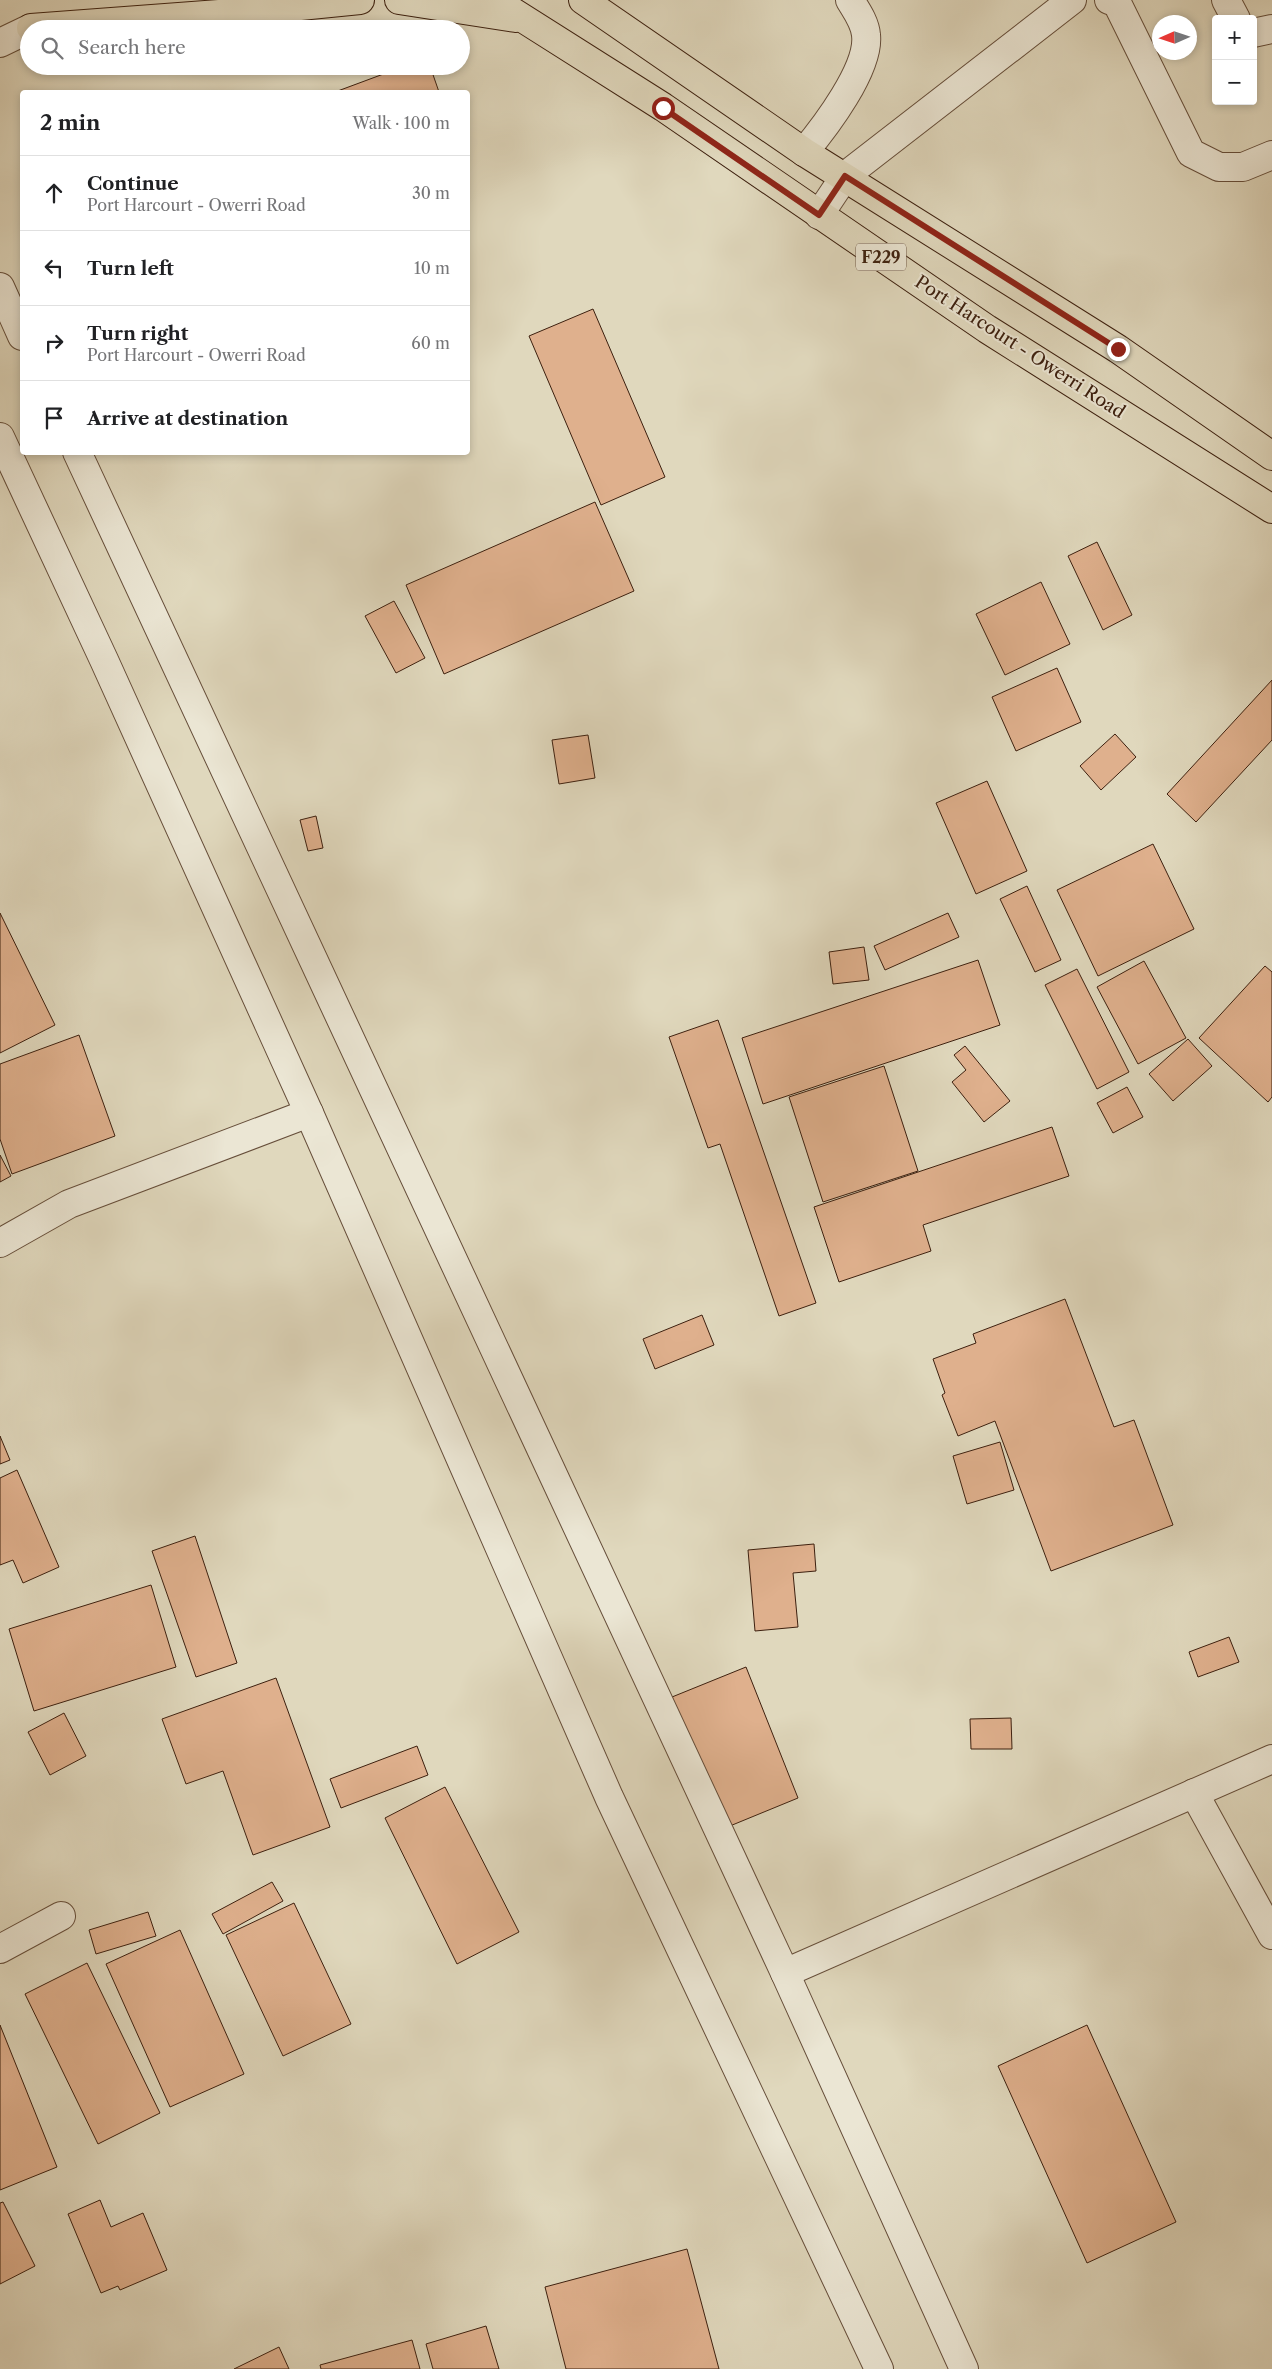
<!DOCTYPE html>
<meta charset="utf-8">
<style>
body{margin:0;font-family:"Libre Caslon Text",serif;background:#f2f2f2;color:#202124}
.controls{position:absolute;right:15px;top:15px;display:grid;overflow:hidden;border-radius:5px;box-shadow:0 2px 8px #0003}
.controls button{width:45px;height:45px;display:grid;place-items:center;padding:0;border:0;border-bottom:1px solid #e0e0e0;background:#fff;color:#202124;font:25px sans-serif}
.compass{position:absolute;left:1152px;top:15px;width:45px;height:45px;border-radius:50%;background:#fff;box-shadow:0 2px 8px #0003;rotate:267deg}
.stop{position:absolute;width:15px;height:15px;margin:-11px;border:4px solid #8f2418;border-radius:50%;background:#fff}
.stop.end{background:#8f2418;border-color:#fff;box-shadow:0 1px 5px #0008}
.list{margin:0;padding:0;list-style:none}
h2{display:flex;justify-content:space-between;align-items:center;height:65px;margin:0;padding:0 20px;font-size:21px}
h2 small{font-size:16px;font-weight:400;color:#757577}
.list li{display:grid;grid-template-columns:32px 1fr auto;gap:15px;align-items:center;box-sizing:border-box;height:75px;padding:0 20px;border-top:1px solid #e0e0e0}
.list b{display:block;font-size:19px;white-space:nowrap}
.list p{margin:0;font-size:16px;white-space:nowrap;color:#757577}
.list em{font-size:16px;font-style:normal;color:#757577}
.icon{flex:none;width:28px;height:28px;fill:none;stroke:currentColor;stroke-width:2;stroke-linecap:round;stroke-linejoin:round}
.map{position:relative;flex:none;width:1272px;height:2369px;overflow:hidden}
.search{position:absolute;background:#fff;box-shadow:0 2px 8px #0003;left:20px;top:20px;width:450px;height:55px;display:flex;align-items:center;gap:12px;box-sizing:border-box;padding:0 18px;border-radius:28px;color:#757577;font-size:19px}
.panel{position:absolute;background:#fff;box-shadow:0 2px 8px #0003;left:20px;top:90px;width:450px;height:365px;border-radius:5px}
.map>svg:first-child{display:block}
.building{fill:#dfb08d;stroke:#3d200f}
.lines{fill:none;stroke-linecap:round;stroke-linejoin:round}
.minor-casing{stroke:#664e3a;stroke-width:30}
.major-casing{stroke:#3d200f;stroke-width:30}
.minor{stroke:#ebe6d4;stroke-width:28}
.major{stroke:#e0d8bd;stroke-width:28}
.route{stroke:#8f2418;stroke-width:6}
.labels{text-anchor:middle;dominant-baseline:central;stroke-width:4;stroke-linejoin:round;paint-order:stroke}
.shield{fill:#ebe6d4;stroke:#715b4a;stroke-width:1}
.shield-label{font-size:16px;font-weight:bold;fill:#3d200f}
.street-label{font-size:18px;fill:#3d200f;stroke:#ebe6d4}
</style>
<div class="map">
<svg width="1272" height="2369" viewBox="0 0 1272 2369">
<rect width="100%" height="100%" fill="#e0d8bd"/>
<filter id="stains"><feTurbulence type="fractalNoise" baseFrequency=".004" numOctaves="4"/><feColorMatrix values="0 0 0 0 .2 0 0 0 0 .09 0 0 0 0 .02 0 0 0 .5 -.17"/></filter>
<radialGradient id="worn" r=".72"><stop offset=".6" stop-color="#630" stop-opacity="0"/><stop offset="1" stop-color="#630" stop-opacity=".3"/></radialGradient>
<g class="building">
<path d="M405,66H430L439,92H335Z"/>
<path d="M593,309L665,477L601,505L529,336Z"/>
<path d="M595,502L634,591L444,674L406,585Z"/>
<path d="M1097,542L1132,615L1103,630L1068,556Z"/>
<path d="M1041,582L1070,644L1005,675L976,614Z"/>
<path d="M394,601L425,658L396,673L365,616Z"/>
<path d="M1057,668L1081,722L1016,751L992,697Z"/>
<path d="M1272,680V740L1196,822L1167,794Z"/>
<path d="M1115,734L1136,757L1101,790L1080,766Z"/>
<path d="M588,735L595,778L559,784L552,740Z"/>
<path d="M987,781L1027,871L976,894L936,803Z"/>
<path d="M316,816L323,848L308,851L300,820Z"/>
<path d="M1153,844L1194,929L1098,976L1057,890Z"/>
<path d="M1027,886L1061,960L1035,972L1000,899Z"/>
<path d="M0,913L55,1025L0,1053Z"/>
<path d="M948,913L959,937L885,970L874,946Z"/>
<path d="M864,947L869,980L833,984L829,952Z"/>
<path d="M978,960L1000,1025L763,1104L742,1038Z"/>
<path d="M1144,961L1186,1038L1138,1064L1097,987Z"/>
<path d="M1265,966L1272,972V1097L1268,1102L1199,1038Z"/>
<path d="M1077,969L1129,1072L1097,1089L1045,985Z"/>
<path d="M718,1020L816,1303L779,1316L720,1144L708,1148L669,1037Z"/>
<path d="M79,1035L115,1136L12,1174L0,1139V1064Z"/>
<path d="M1188,1039L1212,1066L1173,1101L1149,1074Z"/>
<path d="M965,1046L1010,1101L984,1122L952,1082L966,1070L954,1055Z"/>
<path d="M884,1066L918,1171L823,1202L789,1097Z"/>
<path d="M1127,1087L1143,1117L1113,1133L1097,1103Z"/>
<path d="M1052,1127L1069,1176L923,1225L931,1251L839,1282L814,1207Z"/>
<path d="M0,1155L11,1176L0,1182Z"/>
<path d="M1065,1299L1114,1427L1134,1420L1173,1525L1051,1571L995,1421L958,1436L942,1395L945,1393L933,1359L976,1343L973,1334Z"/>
<path d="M702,1315L714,1345L655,1369L643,1339Z"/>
<path d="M0,1436L10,1460L0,1464Z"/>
<path d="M1000,1442L1014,1490L967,1504L953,1456Z"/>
<path d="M17,1470L59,1567L23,1583L13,1560L0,1565V1478Z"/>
<path d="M195,1536L237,1663L196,1677L152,1551Z"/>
<path d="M814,1544L816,1571L793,1573L798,1627L755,1631L748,1550Z"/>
<path d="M151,1585L176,1667L34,1711L9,1629Z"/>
<path d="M1229,1637L1239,1662L1198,1677L1189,1652Z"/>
<path d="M746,1667L798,1798L725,1828L672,1697Z"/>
<path d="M276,1678L330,1827L253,1855L223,1771L186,1784L162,1719Z"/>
<path d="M64,1713L86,1756L50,1775L28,1732Z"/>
<path d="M1011,1718L1012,1749H971L970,1719Z"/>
<path d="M417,1746L428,1775L341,1808L330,1779Z"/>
<path d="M445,1787L519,1932L457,1964L385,1818Z"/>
<path d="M272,1882L283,1901L223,1934L212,1914Z"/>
<path d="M294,1903L351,2024L283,2056L226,1935Z"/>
<path d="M148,1912L156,1936L96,1954L89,1930Z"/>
<path d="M180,1930L244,2074L170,2107L106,1964Z"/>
<path d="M87,1963L160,2113L98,2144L25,1994Z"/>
<path d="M0,2025L57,2167L0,2190Z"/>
<path d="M1087,2025L1176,2222L1087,2263L998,2066Z"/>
<path d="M100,2200L111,2227L143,2213L167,2270L120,2290L118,2286L101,2293L68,2214Z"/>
<path d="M3,2202L35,2266L0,2284V2203Z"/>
<path d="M687,2249L719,2369H566L545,2287Z"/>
<path d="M486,2326L499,2369H433L426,2344Z"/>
<path d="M412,2340L420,2369H321L320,2365Z"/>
<path d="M279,2347L289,2369H234Z"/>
</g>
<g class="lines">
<defs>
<g id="minor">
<path d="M1109,0L1117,3L1191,153L1219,167H1243L1272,155"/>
<path d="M1226,0L1236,19"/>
<path d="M1253,33L1272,29"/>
<path d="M0,43L29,29"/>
<path d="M804,152C825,127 870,68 866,35C865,22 856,10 850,0"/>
<path d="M819,215L845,176L1072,0"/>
<path d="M0,287L22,336"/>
<path d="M0,437L104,660L309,1113L609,1797L879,2369"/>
<path d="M77,452L785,1973L964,2369"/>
<path d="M0,1243L69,1204L309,1113"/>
<path d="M1194,1793L1272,1935"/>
<path d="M0,1949L61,1916"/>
<path d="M785,1973L1272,1759"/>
</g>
<g id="major">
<path d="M399,0L516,18"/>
<path d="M494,0L663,107L987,329L1272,509"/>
<path d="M583,0L804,152L1118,349L1272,456"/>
<path d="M31,28L232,13L360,0"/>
</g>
</defs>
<use href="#minor" class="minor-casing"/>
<use href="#major" class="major-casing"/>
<use href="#minor" class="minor"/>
<use href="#major" class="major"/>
</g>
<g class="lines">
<path class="route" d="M663,108L819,215L845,176L1118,349"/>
</g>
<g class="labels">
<rect class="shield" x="856" y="243.5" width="50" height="27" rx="4"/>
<g class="shield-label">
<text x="881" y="257">F229</text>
</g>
<g class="street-label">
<text transform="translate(1020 347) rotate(33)">Port Harcourt - Owerri Road</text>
</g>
</g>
<rect width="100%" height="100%" filter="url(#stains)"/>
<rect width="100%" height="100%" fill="url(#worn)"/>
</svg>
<div class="controls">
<button>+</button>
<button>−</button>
</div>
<svg class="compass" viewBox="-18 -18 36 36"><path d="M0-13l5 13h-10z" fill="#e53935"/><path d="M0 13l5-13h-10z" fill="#757577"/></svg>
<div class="stop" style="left:663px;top:108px"></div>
<div class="stop end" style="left:1118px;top:349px"></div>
<div class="search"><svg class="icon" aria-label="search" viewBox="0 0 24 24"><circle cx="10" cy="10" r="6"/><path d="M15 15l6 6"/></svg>Search here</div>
<section class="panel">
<h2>2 min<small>Walk · 100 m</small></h2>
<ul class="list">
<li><svg class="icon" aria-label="ahead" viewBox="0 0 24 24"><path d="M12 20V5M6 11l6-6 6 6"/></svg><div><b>Continue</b><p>Port Harcourt - Owerri Road</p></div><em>30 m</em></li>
<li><svg class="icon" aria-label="left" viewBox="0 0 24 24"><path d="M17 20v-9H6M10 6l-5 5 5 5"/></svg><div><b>Turn left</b></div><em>10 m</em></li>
<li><svg class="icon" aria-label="right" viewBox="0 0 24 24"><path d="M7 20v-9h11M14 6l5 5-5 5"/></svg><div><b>Turn right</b><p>Port Harcourt - Owerri Road</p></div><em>60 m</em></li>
<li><svg class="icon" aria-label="arrive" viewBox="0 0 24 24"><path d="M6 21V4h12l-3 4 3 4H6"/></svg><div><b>Arrive at destination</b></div></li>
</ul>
</section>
</div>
